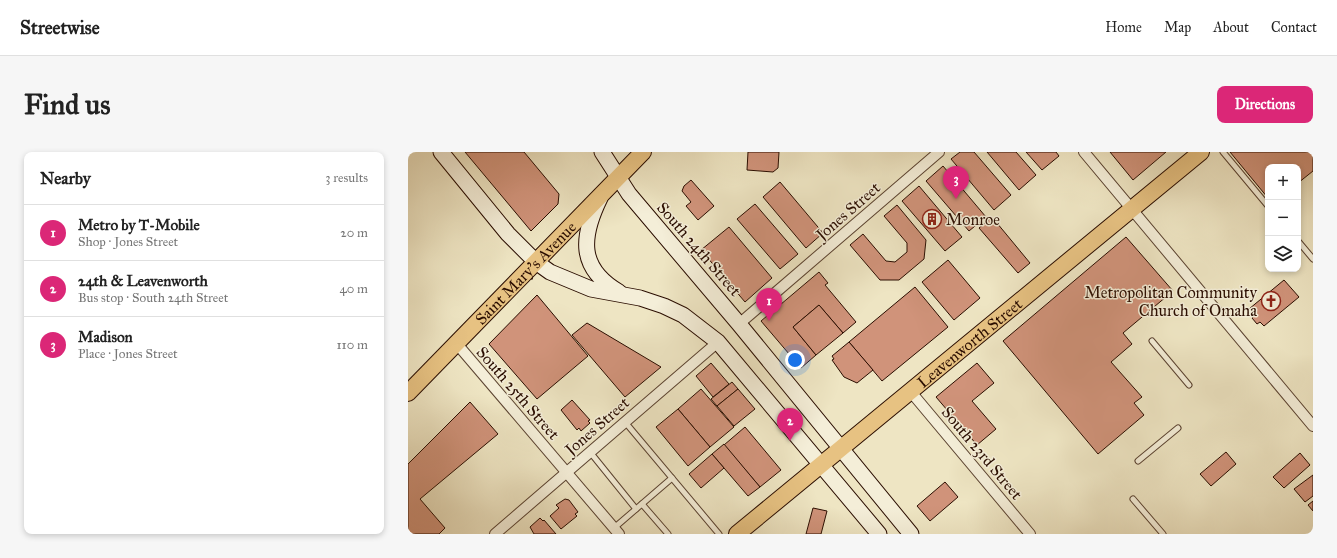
<!DOCTYPE html>
<meta charset="utf-8">
<style>
body{margin:0;font-family:"IM FELL Great Primer",serif;background:#f6f6f6;color:#222}
.controls{position:absolute;right:12px;top:12px;display:grid;overflow:hidden;border-radius:8px;box-shadow:0 2px 6px #0003}
.controls button{width:36px;height:36px;display:grid;place-items:center;padding:0;border:0;border-bottom:1px solid #e0e0e0;background:#fff;color:#222;font:20px sans-serif}
.you{position:absolute;left:387px;top:208px;width:14px;height:14px;margin:-10px;border:3px solid #fff;border-radius:50%;background:#1a73e8;box-shadow:0 0 0 6px #1a73e833}
.badge{display:grid;place-items:center;width:26px;height:26px;border-radius:50%;background:#db2777;color:#fff;font-size:13px;font-weight:700}
.pin{position:absolute;translate:-50% -33px;filter:drop-shadow(0 1px 2px #0008)}
.pin::after{content:'';position:absolute;top:21px;width:14px;height:12px;background:inherit;clip-path:polygon(0 0,100% 0,50% 100%)}
.list{margin:0;padding:0;list-style:none}
h2{display:flex;justify-content:space-between;align-items:center;height:52px;margin:0;padding:0 16px;font-size:17px}
h2 small{font-size:13px;font-weight:400;color:#767676}
.list li{display:grid;grid-template-columns:26px 1fr auto;gap:12px;align-items:center;box-sizing:border-box;height:56px;padding:0 16px;border-top:1px solid #e0e0e0}
.list b{display:block;font-size:15px;white-space:nowrap}
.list p{margin:0;font-size:13px;white-space:nowrap;color:#767676}
.list em{font-size:13px;font-style:normal;color:#767676}
.icon{flex:none;width:22px;height:22px;fill:none;stroke:currentColor;stroke-width:2;stroke-linecap:round;stroke-linejoin:round}
.map{position:relative;flex:none;width:905px;height:382px;overflow:hidden;border-radius:8px}
header{display:flex;align-items:center;gap:24px;box-sizing:border-box;height:56px;padding:0 20px;background:#fff;border-bottom:1px solid #e0e0e0}
header strong{font-size:19px}
nav{display:flex;gap:22px;margin-inline-start:auto;font-size:14px}
.intro{display:flex;align-items:center;justify-content:space-between;box-sizing:border-box;height:96px;padding:0 24px}
h1{margin:0;font-size:28px}
.button{padding:10px 18px;border-radius:8px;background:#db2777;color:#fff;font-size:14px;font-weight:700}
main{display:flex;gap:24px;padding:0 24px}
aside{flex:1;background:#fff;border-radius:8px;box-shadow:0 2px 6px #0003}
.map>svg:first-child{display:block}
.building{fill:#d0937a;stroke:#2a0d00}
.lines{fill:none;stroke-linecap:round;stroke-linejoin:round}
.service-casing{stroke:#5b4331;stroke-width:7}
.minor-casing{stroke:#5b4331;stroke-width:12}
.secondary-casing{stroke:#2a0d00;stroke-width:17}
.primary-casing{stroke:#2a0d00;stroke-width:18}
.service{stroke:#f4eed8;stroke-width:5}
.minor{stroke:#f4eed8;stroke-width:10}
.secondary{stroke:#f4eed8;stroke-width:15}
.primary{stroke:#e7c282;stroke-width:16}
.labels{text-anchor:middle;dominant-baseline:central;stroke-width:3;stroke-linejoin:round;paint-order:stroke}
.street-label{font-size:16px;fill:#2a0d00;stroke:#f4eed8}
.poi-label{font-size:16px;fill:#2a0d00;stroke:#f4eed8;text-anchor:start}
</style>
<header>
<strong>Streetwise</strong>
<nav><a>Home</a><a>Map</a><a>About</a><a>Contact</a></nav>
</header>
<div class="intro"><h1>Find us</h1><a class="button">Directions</a></div>
<main>
<aside>
<h2>Nearby<small>3 results</small></h2>
<ul class="list">
<li><span class="badge">1</span><div><b>Metro by T-Mobile</b><p>Shop · Jones Street</p></div><em>20 m</em></li>
<li><span class="badge">2</span><div><b>24th &amp; Leavenworth</b><p>Bus stop · South 24th Street</p></div><em>40 m</em></li>
<li><span class="badge">3</span><div><b>Madison</b><p>Place · Jones Street</p></div><em>110 m</em></li>
</ul>
</aside>
<div class="map">
<svg width="905" height="382" viewBox="0 0 905 382">
<rect width="100%" height="100%" fill="#eee5c3"/>
<filter id="stains"><feTurbulence type="fractalNoise" baseFrequency=".005" numOctaves="4"/><feColorMatrix values="0 0 0 0 .2 0 0 0 0 .09 0 0 0 0 .02 0 0 0 .5 -.17"/></filter>
<radialGradient id="worn" r=".72"><stop offset=".6" stop-color="#630" stop-opacity="0"/><stop offset="1" stop-color="#630" stop-opacity=".3"/></radialGradient>
<g class="building">
<path d="M57,0H116L151,42L150,52L123,79Z"/>
<path d="M340,0H371L370,16L365,20L339,18Z"/>
<path d="M552,0H566L603,43L586,58L543,7Z"/>
<path d="M579,0H608L628,23L611,38Z"/>
<path d="M618,0H648L651,4L634,18Z"/>
<path d="M702,0H758L725,28Z"/>
<path d="M822,0H905V19L890,31V15H860V46Z"/>
<path d="M535,14L578,65L561,79L518,29Z"/>
<path d="M283,28L306,54L290,68L278,54L283,50L274,39L276,34Z"/>
<path d="M372,30L415,81L398,96L355,45Z"/>
<path d="M511,34L554,85L537,99L494,49Z"/>
<path d="M347,52L390,102L372,117L329,67Z"/>
<path d="M489,53L518,88L516,107L491,128H472L442,93L455,82L478,109L487,110L499,100V91L476,64Z"/>
<path d="M584,65L622,111L610,121L571,76Z"/>
<path d="M321,75L364,126L337,150L293,98Z"/>
<path d="M718,85L765,139L715,181L724,192L703,210L734,245L726,251L736,263L690,302L595,189Z"/>
<path d="M540,108L572,146L546,168L514,130Z"/>
<path d="M411,120L420,131L417,133L448,170L435,181L411,153L385,175L408,203L393,216L353,169Z"/>
<path d="M876,128L891,145L856,174L852,170L849,172L844,166L847,163L841,157Z"/>
<path d="M507,135L540,175L474,229L441,190Z"/>
<path d="M129,143L180,204L129,247L81,192Z"/>
<path d="M411,153L435,181L408,203L385,175Z"/>
<path d="M179,171L253,215L217,245L164,183Z"/>
<path d="M441,190L465,218L449,231L436,225L424,208L426,207L424,204Z"/>
<path d="M303,211L321,232L305,245L288,224Z"/>
<path d="M569,211L586,231L564,249L588,277L569,293L528,245Z"/>
<path d="M324,230L330,237L309,254L303,247Z"/>
<path d="M293,237L326,275L302,295L270,257Z"/>
<path d="M330,237L347,257L326,274L309,254Z"/>
<path d="M164,248L182,268L180,269L182,271L173,279L171,276L169,278L153,258Z"/>
<path d="M62,250L90,282L12,347L37,376L31,382H0V312Z"/>
<path d="M270,257L302,295L280,314L248,275Z"/>
<path d="M337,275L373,318L352,335L316,293Z"/>
<path d="M316,292L352,335L340,344L304,302Z"/>
<path d="M818,300L828,312L803,334L792,322Z"/>
<path d="M892,301L902,313L876,336L865,325Z"/>
<path d="M304,302L316,316L293,336L281,322Z"/>
<path d="M905,323V344L897,350L886,337Z"/>
<path d="M537,330L550,345L522,369L509,354Z"/>
<path d="M157,347L161,348L170,360L167,362L169,364L153,377L142,364L151,356L148,353Z"/>
<path d="M905,349V359L900,353Z"/>
<path d="M405,356L419,359L413,382H398Z"/>
<path d="M132,366L135,369L136,368L148,382H126L122,375Z"/>
</g>
<g class="lines">
<defs>
<g id="service">
<path d="M815,0L860,54"/>
<path d="M890,89L905,107"/>
<path d="M744,189L781,233"/>
<path d="M217,270L311,382"/>
<path d="M182,300L228,357"/>
<path d="M730,309L770,276"/>
<path d="M725,347L755,382"/>
<path d="M234,352L260,382"/>
<path d="M206,376L264,326"/>
</g>
<g id="minor">
<path d="M676,0L905,274"/>
<path d="M331,172L531,0"/>
<path d="M49,192L211,382"/>
<path d="M503,240L622,382"/>
<path d="M87,382L310,190"/>
</g>
<g id="secondary">
<path d="M33,0L100,82L128,110L142,120L183,137L232,146L256,154L275,163L310,190L471,382"/>
<path d="M194,0L221,42L331,172L503,382"/>
<path d="M192,46C173,85 170,116 211,140"/>
</g>
<g id="primary">
<path id="s1" d="M0,241L235,0"/>
<path id="s2" d="M329,382L793,0"/>
</g>
</defs>
<use href="#service" class="service-casing"/>
<use href="#minor" class="minor-casing"/>
<use href="#secondary" class="secondary-casing"/>
<use href="#primary" class="primary-casing"/>
<use href="#service" class="service"/>
<use href="#minor" class="minor"/>
<use href="#secondary" class="secondary"/>
<use href="#primary" class="primary"/>
</g>
<defs>
<symbol id="building-ring" viewBox="-11 -11 22 22"><circle r="9.5" fill="#f4eed8" stroke="#8f2418" stroke-width="1.5"/><path d="M-4-6H4V6H1V3H-1V6H-4ZM-2.5-4.3h1.7v1.8h-1.7ZM.8-4.3h1.7v1.8H.8ZM-2.5-1h1.7V.8h-1.7ZM.8-1h1.7V.8H.8Z" fill="#8f2418"/></symbol>
<symbol id="church-ring" viewBox="-11 -11 22 22"><circle r="9.5" fill="#f4eed8" stroke="#8f2418" stroke-width="1.5"/><path d="M-1.2-6h2.4v3.5h3.3v2.4h-3.3V6h-2.4V-.1h-3.3v-2.4h3.3Z" fill="#8f2418"/></symbol>
</defs>
<g fill-rule="evenodd">
<use href="#building-ring" x="513" y="56" width="22" height="22"/>
<use href="#church-ring" x="852" y="138" width="22" height="22"/>
</g>
<g class="labels">
<g class="street-label">
<text transform="translate(440 59) rotate(-41)">Jones Street</text>
<text transform="translate(291 97) rotate(49)">South 24th Street</text>
<text stroke="none"><textPath href="#s1" startOffset="168">Saint Mary's Avenue</textPath></text>
<text stroke="none"><textPath href="#s2" startOffset="301">Leavenworth Street</textPath></text>
<text transform="translate(110 241) rotate(49)">South 25th Street</text>
<text transform="translate(189 274) rotate(-41)">Jones Street</text>
<text transform="translate(574 301) rotate(50)">South 23rd Street</text>
</g>
<g class="poi-label">
<text x="538" y="67">Monroe</text>
<text x="849" y="140" text-anchor="end">Metropolitan Community<tspan x="849" dy="18">Church of Omaha</tspan></text>
</g>
</g>
<rect width="100%" height="100%" filter="url(#stains)"/>
<rect width="100%" height="100%" fill="url(#worn)"/>
</svg>
<div class="controls">
<button>+</button>
<button>−</button>
<button><svg class="icon" aria-label="layers" viewBox="0 0 24 24"><path d="M12 4l9 5-9 5-9-5zM3 14l9 5 9-5"/></svg></button>
</div>
<div class="you"></div>
<div class="pin badge" style="left:361px;top:169px">1</div>
<div class="pin badge" style="left:382px;top:289px">2</div>
<div class="pin badge" style="left:548px;top:47px">3</div>
</div>
</main>
